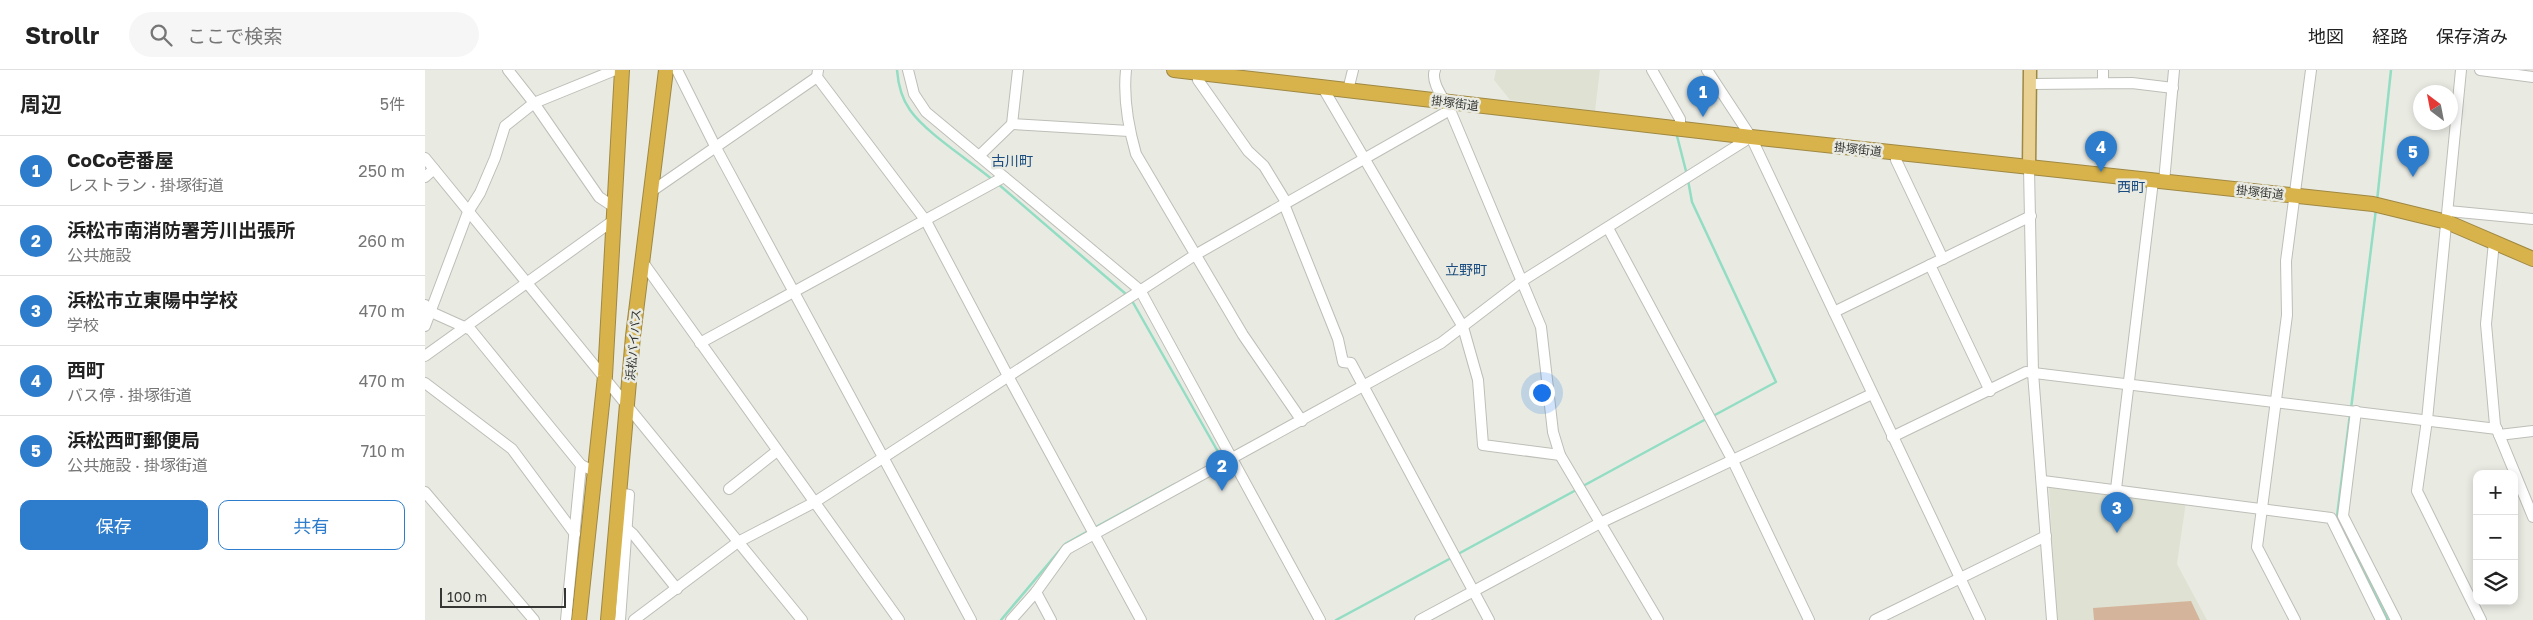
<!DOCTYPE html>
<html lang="ja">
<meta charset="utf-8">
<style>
body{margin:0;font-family:"Golos Text","Noto Sans JP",sans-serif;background:#f6f6f6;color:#222}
.controls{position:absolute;right:15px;bottom:15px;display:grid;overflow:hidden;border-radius:10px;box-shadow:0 2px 8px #0003}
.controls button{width:45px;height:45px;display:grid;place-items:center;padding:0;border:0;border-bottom:1px solid #e0e0e0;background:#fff;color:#222;font:25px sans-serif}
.compass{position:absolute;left:1988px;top:15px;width:45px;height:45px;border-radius:50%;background:#fff;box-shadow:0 2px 8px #0003;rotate:328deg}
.scale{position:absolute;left:15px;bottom:12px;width:126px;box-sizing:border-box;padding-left:5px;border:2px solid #363734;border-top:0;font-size:14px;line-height:18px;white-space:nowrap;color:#363734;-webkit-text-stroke:4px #e9ebe3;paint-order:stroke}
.you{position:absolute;left:1116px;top:322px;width:18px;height:18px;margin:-12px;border:4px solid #fff;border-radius:50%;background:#1a73e8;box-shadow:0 0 0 8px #1a73e833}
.badge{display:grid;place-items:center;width:32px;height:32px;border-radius:50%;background:#2e7dcc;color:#fff;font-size:16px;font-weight:700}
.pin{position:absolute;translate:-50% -41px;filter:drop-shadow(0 1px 2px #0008)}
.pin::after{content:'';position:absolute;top:26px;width:18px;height:15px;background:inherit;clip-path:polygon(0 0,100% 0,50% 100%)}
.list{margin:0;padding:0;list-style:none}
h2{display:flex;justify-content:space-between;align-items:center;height:65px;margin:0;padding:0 20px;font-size:21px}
h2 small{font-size:16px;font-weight:400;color:#767676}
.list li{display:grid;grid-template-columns:32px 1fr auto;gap:15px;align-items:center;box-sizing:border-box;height:70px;padding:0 20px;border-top:1px solid #e0e0e0}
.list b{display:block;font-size:19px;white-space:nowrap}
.list p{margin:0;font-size:16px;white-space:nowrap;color:#767676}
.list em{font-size:16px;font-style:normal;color:#767676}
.actions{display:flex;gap:10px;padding:15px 20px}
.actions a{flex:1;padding:11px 0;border:1px solid #2e7dcc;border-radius:10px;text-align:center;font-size:18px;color:#2e7dcc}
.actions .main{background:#2e7dcc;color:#fff}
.icon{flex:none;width:28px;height:28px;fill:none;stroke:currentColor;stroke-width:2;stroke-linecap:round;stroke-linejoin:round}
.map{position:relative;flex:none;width:2108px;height:550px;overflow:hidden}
header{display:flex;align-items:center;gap:30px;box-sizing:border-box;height:70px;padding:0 25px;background:#fff;border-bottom:1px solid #e0e0e0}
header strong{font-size:24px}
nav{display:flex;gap:28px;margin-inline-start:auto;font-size:18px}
.search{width:350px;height:45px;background:#f6f6f6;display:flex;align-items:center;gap:12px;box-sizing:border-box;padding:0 18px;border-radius:28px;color:#767676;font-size:19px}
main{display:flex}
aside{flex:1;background:#fff}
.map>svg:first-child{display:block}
.built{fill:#dfe2d3}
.green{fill:#d4b59b}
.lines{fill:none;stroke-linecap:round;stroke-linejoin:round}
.stream{stroke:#92ddc4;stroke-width:2.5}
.minor-casing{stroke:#bdbeb7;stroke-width:12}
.major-casing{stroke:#9f8843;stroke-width:15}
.highway-casing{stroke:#9f8843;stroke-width:16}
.minor{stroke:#fff;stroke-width:10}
.major{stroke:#e8d193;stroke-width:12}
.highway{stroke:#d8b34b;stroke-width:14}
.labels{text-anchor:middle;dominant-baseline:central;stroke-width:5;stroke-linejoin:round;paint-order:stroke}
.street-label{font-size:12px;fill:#363734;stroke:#e9ebe3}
.neighbourhood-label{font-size:14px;fill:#1b4c7f;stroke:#e9ebe3}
</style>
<header>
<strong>Strollr</strong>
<div class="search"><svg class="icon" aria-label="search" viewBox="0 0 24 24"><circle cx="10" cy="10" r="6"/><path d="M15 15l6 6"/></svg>ここで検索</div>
<nav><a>地図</a><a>経路</a><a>保存済み</a></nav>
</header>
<main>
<aside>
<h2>周辺<small>5件</small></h2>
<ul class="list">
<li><span class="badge">1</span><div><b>CoCo壱番屋</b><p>レストラン · 掛塚街道</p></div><em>250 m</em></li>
<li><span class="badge">2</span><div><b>浜松市南消防署芳川出張所</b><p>公共施設</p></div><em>260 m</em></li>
<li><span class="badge">3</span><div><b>浜松市立東陽中学校</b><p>学校</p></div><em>470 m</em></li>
<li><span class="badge">4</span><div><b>西町</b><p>バス停 · 掛塚街道</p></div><em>470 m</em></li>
<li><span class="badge">5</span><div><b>浜松西町郵便局</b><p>公共施設 · 掛塚街道</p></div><em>710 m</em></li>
</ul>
<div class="actions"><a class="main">保存</a><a>共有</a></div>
</aside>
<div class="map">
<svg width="2108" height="550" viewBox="0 0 2108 550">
<rect width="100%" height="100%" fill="#e9ebe3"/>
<g class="built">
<path d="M1071,0H1175L1170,41L1085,30L1069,10Z"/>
<path d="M1624,416L1761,432L1752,494L1782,550H1631Z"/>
</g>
<path class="green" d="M1766,531L1775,550H1669L1668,538Z"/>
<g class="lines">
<g class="stream">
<path d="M472,0C473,13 477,29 485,40C501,63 544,90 568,110"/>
<path d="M1251,62L1262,105"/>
<path d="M1263,110L1267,132L1351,312L1288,346"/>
<path d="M572,113L702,225"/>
<path d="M1952,131L1966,0"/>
<path d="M706,229L796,387L792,391"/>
<path d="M1926,339L1951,139"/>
<path d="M1925,344L1912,446L1963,550"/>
<path d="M1158,416L1283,348"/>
<path d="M669,458L750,414"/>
<path d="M1033,484L1153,419"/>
<path d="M576,550L640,474L665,460"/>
<path d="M911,550L1028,487"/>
</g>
<defs>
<g id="minor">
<path d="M83,0L109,33L174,127L189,137"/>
<path d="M252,0L290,76L546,550"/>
<path d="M393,0L392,7L501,151L583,306L716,550"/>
<path d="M483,0L489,24L501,42L715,220L895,550"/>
<path d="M701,0C698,29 703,56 711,84L818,265L877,351"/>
<path d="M778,0L773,10L823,81L839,96L861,132"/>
<path d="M1010,0C1005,12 1019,29 1025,40L1116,257L1128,362L1135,385L1233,550"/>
<path d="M1227,0L1255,49V59"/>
<path d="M1282,0L1326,67L1555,550"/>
<path d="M2036,0L2002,350L1992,421L2056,550"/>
<path d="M2055,0L2108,7"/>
<path d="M1678,13V0"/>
<path d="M1605,14L1707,13L1748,18"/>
<path d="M898,18L1038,257L1053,310L1058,375L1135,385"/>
<path d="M923,20L928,0"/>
<path d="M587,54L704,61"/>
<path d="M1472,83L1471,90L1518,189"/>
<path d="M554,86L587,54L593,0"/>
<path d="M0,88L377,550"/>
<path d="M1604,98L1608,303L1627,550"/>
<path d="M0,107L9,99"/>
<path d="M1739,112L1749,0"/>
<path d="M227,121L392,7"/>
<path d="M859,134L913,269L918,292L926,293L1064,550"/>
<path d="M2023,141L2108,149"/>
<path d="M1183,158L1308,391L1384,550"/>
<path d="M2069,172L2061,254L2070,355L2108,447"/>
<path d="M217,191L474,550"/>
<path d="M0,235L6,242L46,260L156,395L171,402"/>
<path d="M1409,242L1505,195"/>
<path d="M0,256L43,142L55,123L70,88L80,56L109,33L190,0"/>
<path d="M275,273L579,107"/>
<path d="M0,286L189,150"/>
<path d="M0,313L87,379L150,464"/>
<path d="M1565,321L1505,195L1606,146"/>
<path d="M1931,341L1918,446L1971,550"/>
<path d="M2074,365L2108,361"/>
<path d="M1467,367L1601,302L2072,359"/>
<path d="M1618,411L1906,448L1956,550"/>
<path d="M304,419L352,381"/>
<path d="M1691,419L1728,111"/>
<path d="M0,422L109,550"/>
<path d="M194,423L204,425L195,550"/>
<path d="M201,458L208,464L252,519"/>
<path d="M611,522L626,550"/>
<path d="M141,550L156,395"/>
<path d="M209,550L313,472L390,432L770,185L1025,40"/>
<path d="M586,550L611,522L642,479L1016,273L1097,211L1326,67"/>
<path d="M995,550L1175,453L1447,324"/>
<path d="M1450,550L1621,466"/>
<path d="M1870,550L1832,477L1862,245L1861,191L1886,0"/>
</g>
<path id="major" d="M1604,98L1605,0"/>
<g id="highway">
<path d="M749,0L1326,67L1948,134L2022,152L2108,189"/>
<path d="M154,550L180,306L197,0"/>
<path d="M183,550L208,266L241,0"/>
</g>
</defs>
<use href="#minor" class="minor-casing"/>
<use href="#major" class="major-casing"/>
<use href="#highway" class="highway-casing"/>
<use href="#minor" class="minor"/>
<use href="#major" class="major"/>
<use href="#highway" class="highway"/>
</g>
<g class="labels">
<g class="street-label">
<text transform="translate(1030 33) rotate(7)">掛塚街道</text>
<text transform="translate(1433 79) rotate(6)">掛塚街道</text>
<text transform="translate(1835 122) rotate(6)">掛塚街道</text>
<text transform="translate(208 275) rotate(-85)">浜松バイパス</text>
</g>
<g class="neighbourhood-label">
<text x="587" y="90">古川町</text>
<text x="1706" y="116">西町</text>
<text x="1041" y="199">立野町</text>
</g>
</g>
</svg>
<div class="controls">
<button>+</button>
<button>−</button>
<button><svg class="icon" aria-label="layers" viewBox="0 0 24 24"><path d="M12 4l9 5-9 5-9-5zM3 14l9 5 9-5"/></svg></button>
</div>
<svg class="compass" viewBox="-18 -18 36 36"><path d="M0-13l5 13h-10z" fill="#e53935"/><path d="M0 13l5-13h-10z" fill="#767676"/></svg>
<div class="scale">100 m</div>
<div class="you"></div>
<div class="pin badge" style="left:1278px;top:47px">1</div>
<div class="pin badge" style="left:797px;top:421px">2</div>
<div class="pin badge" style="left:1692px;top:463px">3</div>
<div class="pin badge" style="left:1676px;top:102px">4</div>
<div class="pin badge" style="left:1988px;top:107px">5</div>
</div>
</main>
